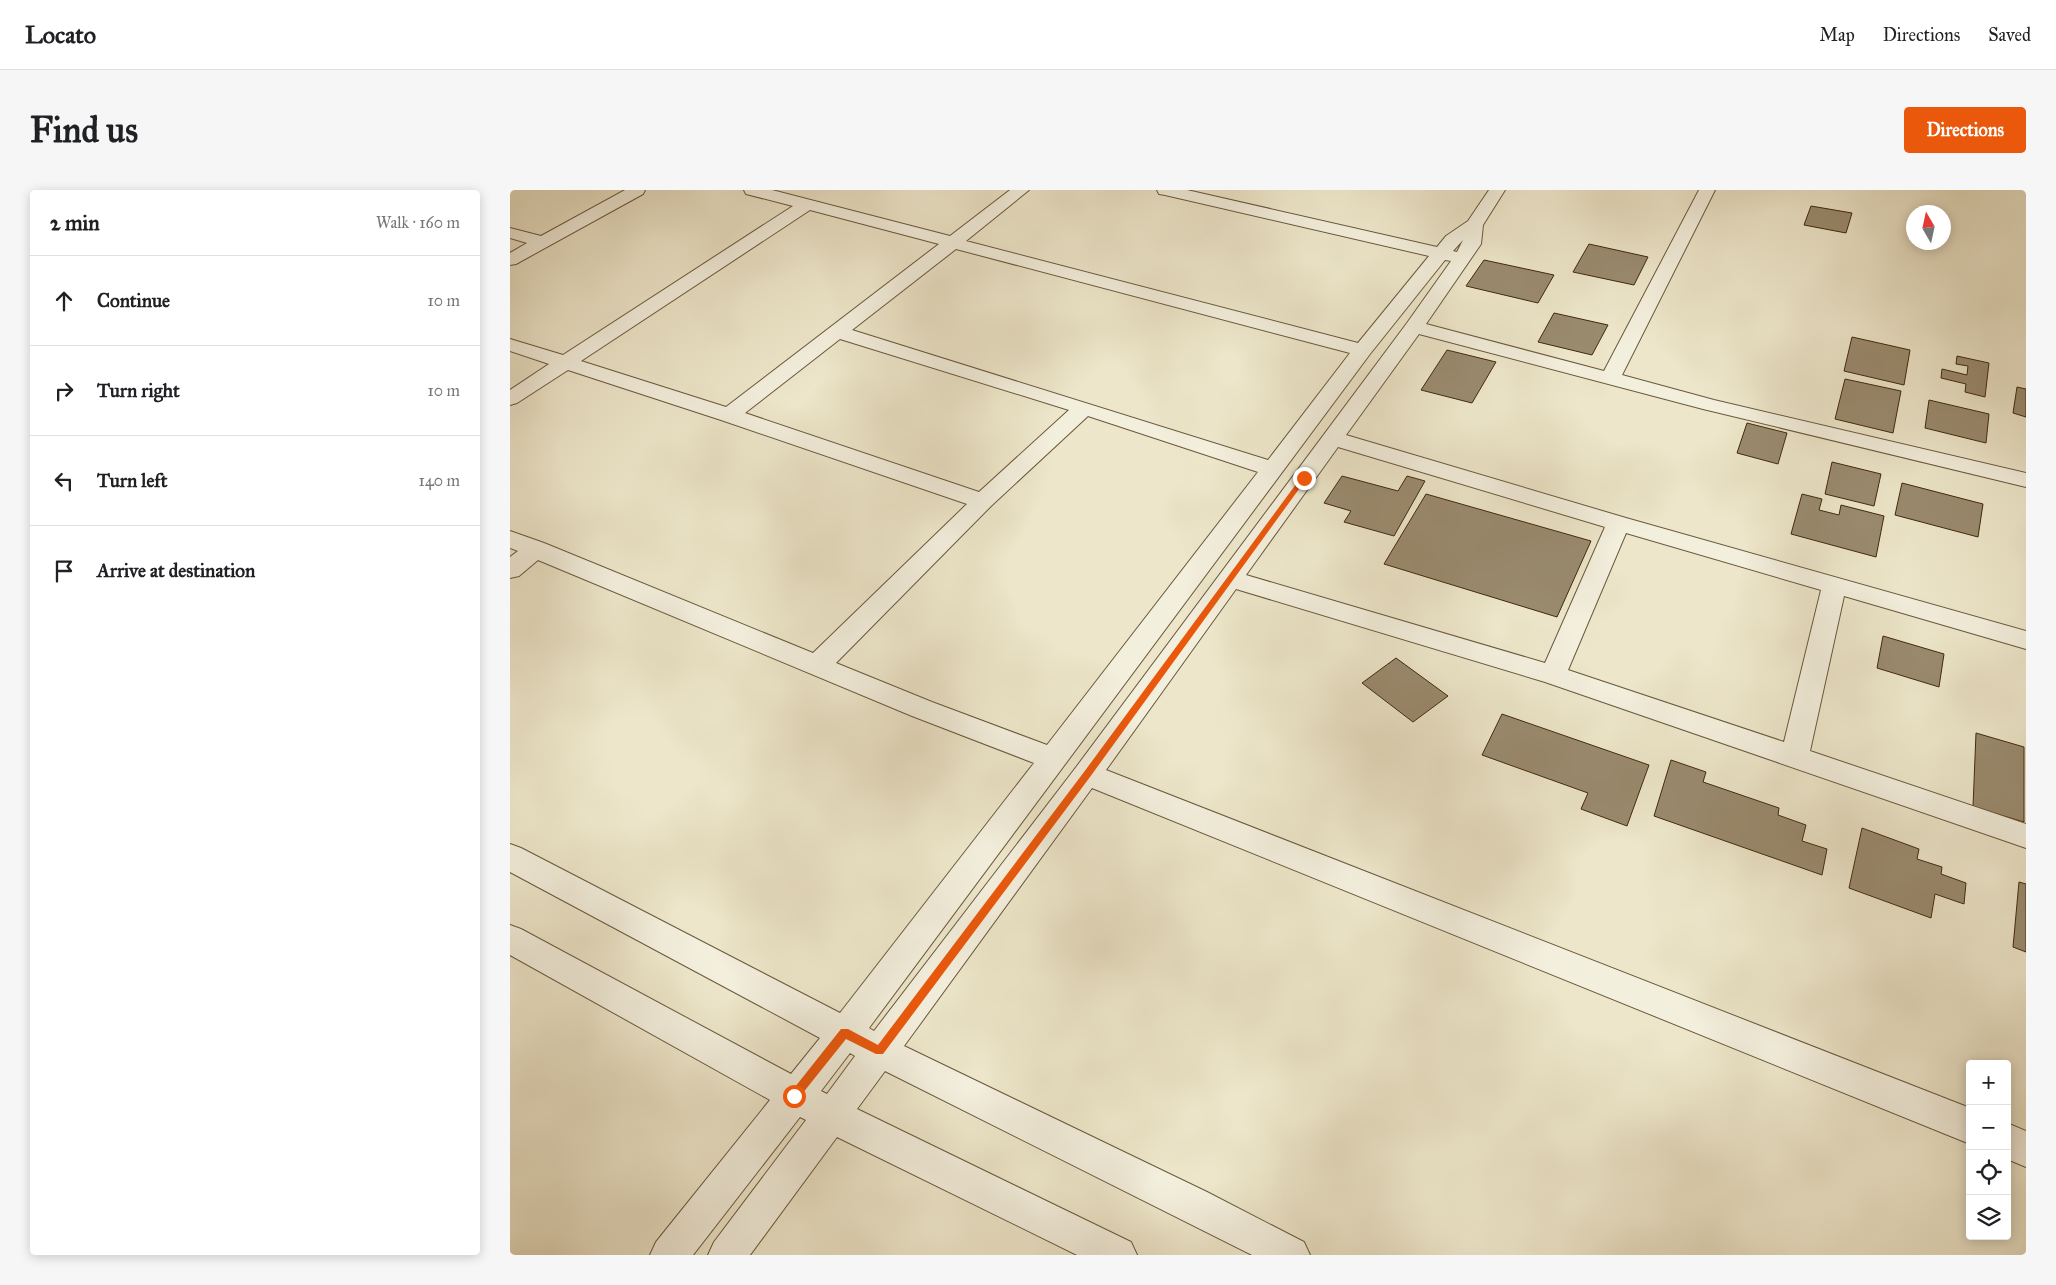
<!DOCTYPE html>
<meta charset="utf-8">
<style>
body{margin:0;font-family:"IM FELL Great Primer",serif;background:#f6f6f6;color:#202124}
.controls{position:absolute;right:15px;bottom:15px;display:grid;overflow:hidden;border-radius:5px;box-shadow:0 2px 12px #0003}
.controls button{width:45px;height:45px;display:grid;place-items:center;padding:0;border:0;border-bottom:1px solid #e0e0e0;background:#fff;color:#202124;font:25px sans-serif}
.compass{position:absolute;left:1396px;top:15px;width:45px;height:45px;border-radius:50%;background:#fff;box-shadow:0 2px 12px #0003;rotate:351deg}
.stop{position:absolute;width:15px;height:15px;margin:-11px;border:4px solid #ea580c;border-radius:50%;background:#fff}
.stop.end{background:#ea580c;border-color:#fff;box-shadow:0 1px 5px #0008}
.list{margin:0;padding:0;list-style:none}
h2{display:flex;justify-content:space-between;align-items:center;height:65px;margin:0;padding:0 20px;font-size:21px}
h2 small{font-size:16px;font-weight:400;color:#757577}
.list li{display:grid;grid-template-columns:32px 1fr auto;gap:15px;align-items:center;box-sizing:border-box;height:90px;padding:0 20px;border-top:1px solid #e0e0e0}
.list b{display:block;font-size:19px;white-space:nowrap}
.list em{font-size:16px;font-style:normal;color:#757577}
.icon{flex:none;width:28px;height:28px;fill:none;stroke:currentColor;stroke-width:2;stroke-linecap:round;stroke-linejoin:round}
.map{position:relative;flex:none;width:1516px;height:1065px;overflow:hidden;border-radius:5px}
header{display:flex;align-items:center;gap:30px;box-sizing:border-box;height:70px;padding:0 25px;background:#fff;border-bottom:1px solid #e0e0e0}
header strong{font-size:24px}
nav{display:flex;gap:28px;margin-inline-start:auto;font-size:18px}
.intro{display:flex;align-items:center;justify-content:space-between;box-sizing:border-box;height:120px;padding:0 30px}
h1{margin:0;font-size:35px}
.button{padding:12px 22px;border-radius:5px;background:#ea580c;color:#fff;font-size:18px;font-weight:700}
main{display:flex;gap:30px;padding:0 30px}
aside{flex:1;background:#fff;border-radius:5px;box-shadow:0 2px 12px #0003}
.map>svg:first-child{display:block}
.building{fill:#9a8b6f;stroke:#40290c}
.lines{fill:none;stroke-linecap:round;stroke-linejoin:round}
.minor-casing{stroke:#6b583c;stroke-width:2}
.minor{fill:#f3efdd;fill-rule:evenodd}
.route{fill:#ea580c}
</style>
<header>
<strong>Locato</strong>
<nav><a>Map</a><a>Directions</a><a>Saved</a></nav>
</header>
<div class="intro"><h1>Find us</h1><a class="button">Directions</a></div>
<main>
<aside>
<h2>2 min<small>Walk · 160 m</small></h2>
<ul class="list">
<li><svg class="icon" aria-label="ahead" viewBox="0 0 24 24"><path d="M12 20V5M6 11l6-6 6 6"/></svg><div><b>Continue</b></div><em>10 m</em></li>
<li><svg class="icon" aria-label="right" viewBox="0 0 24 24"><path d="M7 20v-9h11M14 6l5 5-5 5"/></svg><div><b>Turn right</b></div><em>10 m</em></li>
<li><svg class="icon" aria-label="left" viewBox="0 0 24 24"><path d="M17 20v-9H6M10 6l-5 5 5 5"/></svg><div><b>Turn left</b></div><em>140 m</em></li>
<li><svg class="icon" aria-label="arrive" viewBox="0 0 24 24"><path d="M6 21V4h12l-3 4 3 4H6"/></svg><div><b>Arrive at destination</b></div></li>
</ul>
</aside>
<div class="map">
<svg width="1516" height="1065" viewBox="0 0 1516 1065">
<rect width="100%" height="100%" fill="#ede6ca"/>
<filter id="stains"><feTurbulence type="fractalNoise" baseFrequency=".004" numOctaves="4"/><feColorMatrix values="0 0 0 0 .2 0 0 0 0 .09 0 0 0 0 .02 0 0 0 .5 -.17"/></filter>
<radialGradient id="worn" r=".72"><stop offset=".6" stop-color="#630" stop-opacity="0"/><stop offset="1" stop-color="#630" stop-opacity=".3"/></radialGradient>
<g class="building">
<path d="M1301,16L1342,23L1336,43L1294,35Z"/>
<path d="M1079,54L1138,67L1124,95L1063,82Z"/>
<path d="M974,70L1044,85L1028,113L956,96Z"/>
<path d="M1044,123L1098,135L1082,165L1028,152Z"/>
<path d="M1342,147L1400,160L1394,195L1334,181Z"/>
<path d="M937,160L986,172L962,213L911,200Z"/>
<path d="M1447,166L1479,173L1475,207L1455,202L1456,194L1431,188L1432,179L1457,185L1458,176L1446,174Z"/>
<path d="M1335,189L1391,201L1383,243L1325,229Z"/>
<path d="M1507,197L1516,199V227L1503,223Z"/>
<path d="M1419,210L1479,224L1476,253L1415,238Z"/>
<path d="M1237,233L1277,243L1268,274L1227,263Z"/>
<path d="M1322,272L1371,284L1364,316L1315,304Z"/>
<path d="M832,286L888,301L897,286L915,291L884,346L834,332L841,321L814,313Z"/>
<path d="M1392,293L1473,314L1468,347L1385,325Z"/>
<path d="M916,304L1081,351L1047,427L874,374Z"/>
<path d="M1292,304L1312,309L1309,320L1329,325L1331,315L1374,326L1366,367L1281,344Z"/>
<path d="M1373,446L1434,464L1429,497L1367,478Z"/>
<path d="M886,468L938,506L903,532L852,493Z"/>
<path d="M992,524L1139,575L1117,636L1071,619L1078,603L972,565Z"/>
<path d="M1466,543L1514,557V632L1463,617Z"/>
<path d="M1161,570L1196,582L1193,592L1269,618L1268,625L1296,635L1292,651L1317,659L1312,685L1144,626Z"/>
<path d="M1352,638L1409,659L1407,669L1432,677L1431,684L1456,693L1454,714L1425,704L1421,728L1339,698Z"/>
<path d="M1509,692L1516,694V762L1503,757Z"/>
</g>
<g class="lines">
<defs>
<g id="minor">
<path d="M115,0H135L133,4L6,74L0,75V63L17,53L0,48V38L31,46Z"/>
<path d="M234,0H262L440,46L500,0H519L456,51L848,153L919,66L655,5L649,4L647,0H677L927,57L936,46L958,31L979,0H995L973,35L971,54L916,134L1094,181L1189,0H1205L1112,185L1204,210L1516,283V297L1193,219L909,144L836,245L1116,328L1516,441V459L1334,406L1300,561L1516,634V658L1035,492L726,399L596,580L1460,918V954L582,598L394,856L697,1002L794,1052L800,1065H742L375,881L347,919L621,1052L627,1065H567L327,947L240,1065H198L204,1052L296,930L290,927L183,1065H140L146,1052L260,910L0,765V735L11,739L281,884L310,848L0,682V654L11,658L330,823L524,573L402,526L28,370L9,386L0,388V367L8,361L0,358V341L34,353L303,463L457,314L211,230L58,180L7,213L0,215V200L39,174L0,161V149L53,165L283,16L236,4ZM300,20L429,54L216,217L71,171ZM953,50L947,62L943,61ZM446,59L840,163L758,270L342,140ZM935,70L941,71L897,133L567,576L364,841L359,838L860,164ZM330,149L559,220L469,302L235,223ZM578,226L748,282L537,555L422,512L326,473L481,316ZM828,257L1095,337L1035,473L736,385ZM1116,343L1311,400L1274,552L1058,480ZM340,863L345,866L317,904L311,901Z"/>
<path d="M1497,933L1516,941V977L1497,969Z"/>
</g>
</defs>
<use href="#minor" class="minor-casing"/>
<use href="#minor" class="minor"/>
</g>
<path class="route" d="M792,286L797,288L580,587L373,864H366L336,849L288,909H281L279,906L281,902L331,839H338L368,855L574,582Z"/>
<rect width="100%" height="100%" filter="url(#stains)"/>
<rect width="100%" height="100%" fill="url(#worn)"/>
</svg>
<div class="controls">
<button>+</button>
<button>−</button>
<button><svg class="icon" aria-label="locate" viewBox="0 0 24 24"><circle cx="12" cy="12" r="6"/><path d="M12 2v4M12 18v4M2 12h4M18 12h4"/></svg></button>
<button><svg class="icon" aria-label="layers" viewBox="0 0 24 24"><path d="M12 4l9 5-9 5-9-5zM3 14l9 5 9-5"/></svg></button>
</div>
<svg class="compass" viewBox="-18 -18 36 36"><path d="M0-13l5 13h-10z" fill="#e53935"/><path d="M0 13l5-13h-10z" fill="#757577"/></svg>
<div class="stop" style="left:284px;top:906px"></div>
<div class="stop end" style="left:794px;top:288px"></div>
</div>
</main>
